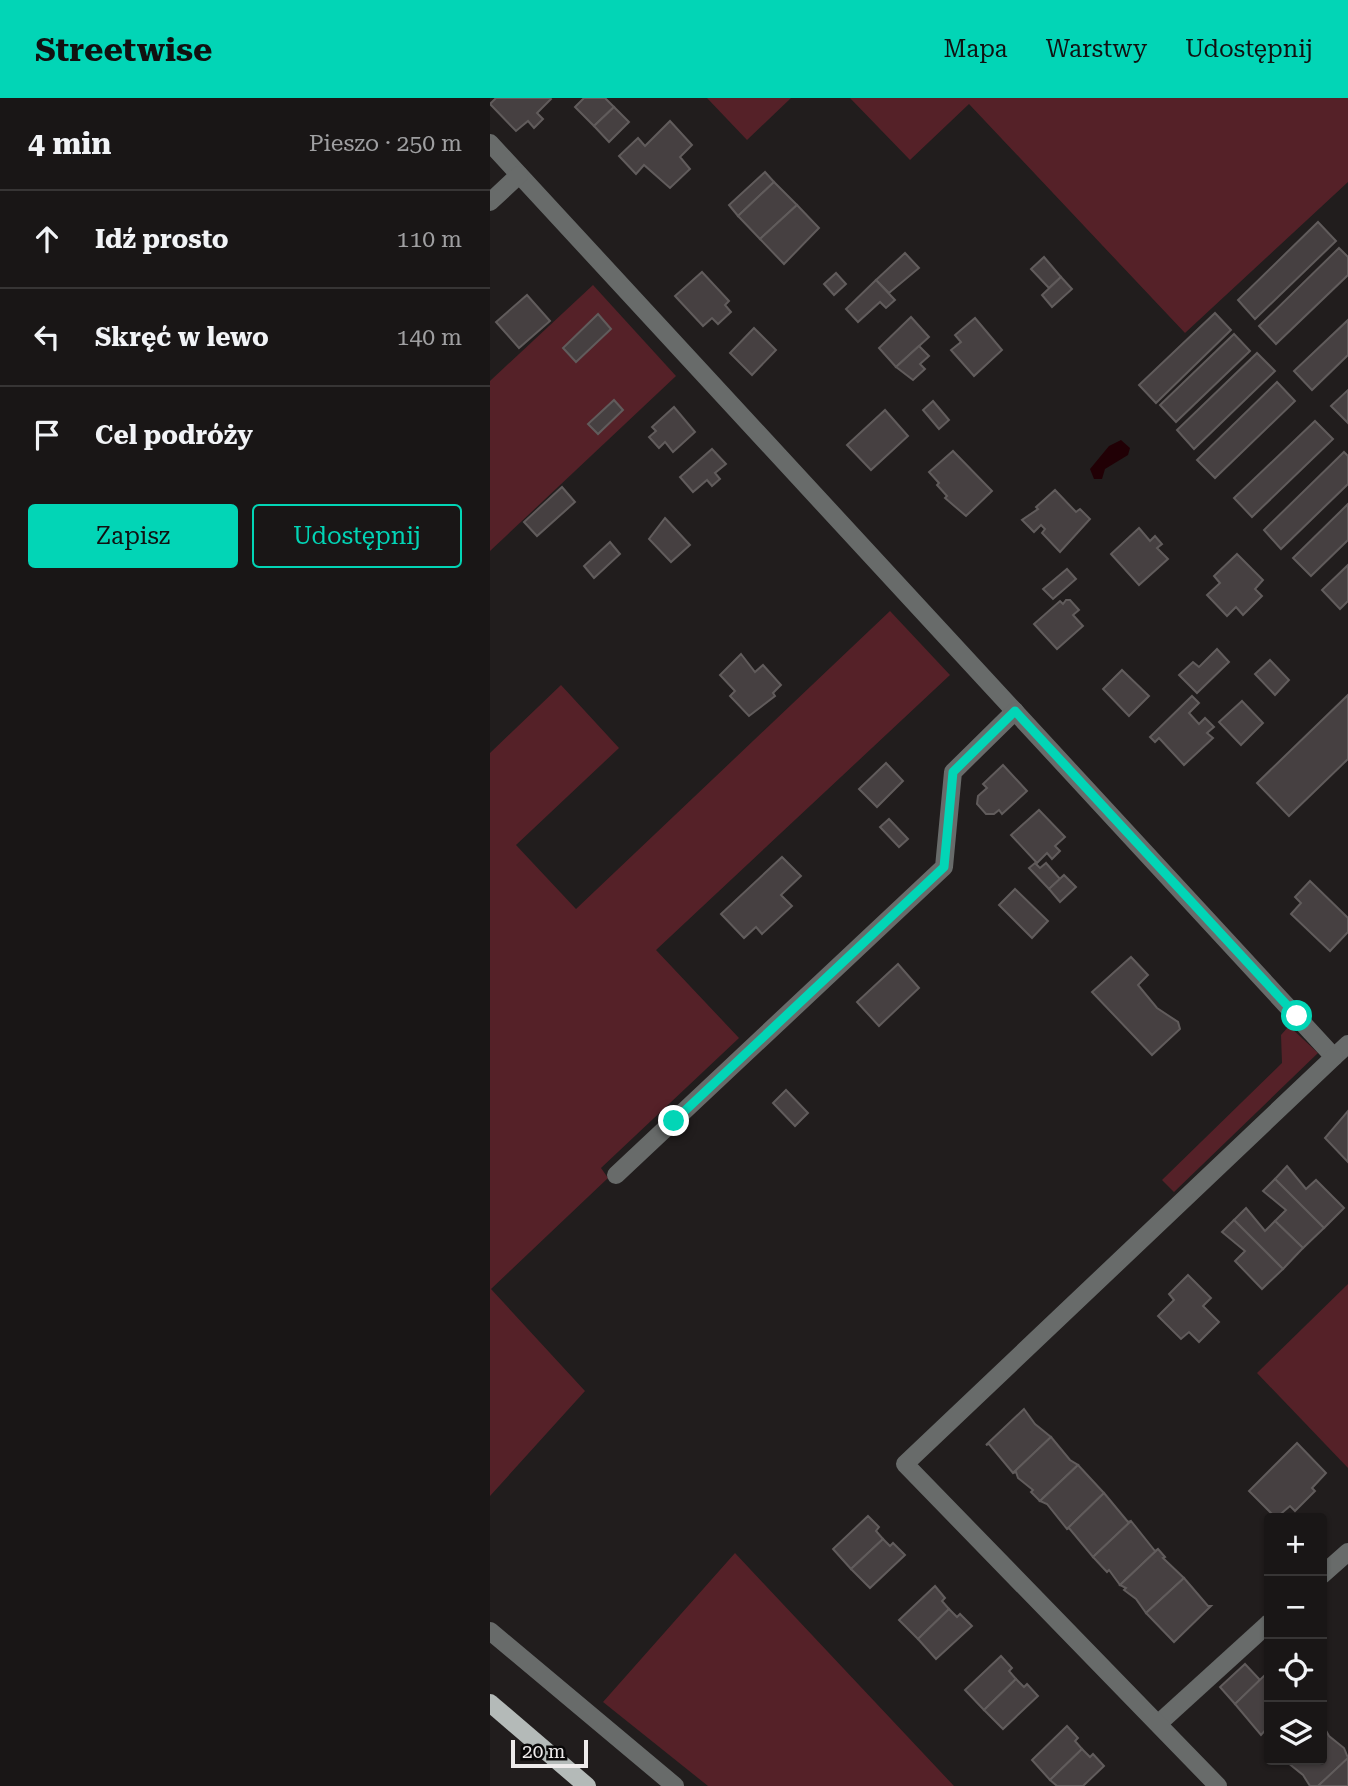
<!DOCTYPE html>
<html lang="pl">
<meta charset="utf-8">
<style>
body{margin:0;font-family:"Roboto Serif",serif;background:#262323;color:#f1f3f6}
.controls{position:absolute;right:21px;bottom:21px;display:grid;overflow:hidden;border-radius:7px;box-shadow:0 2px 5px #0004}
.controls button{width:63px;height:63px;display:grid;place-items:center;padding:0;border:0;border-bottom:2px solid #373535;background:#191616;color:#f1f3f6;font:35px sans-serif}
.scale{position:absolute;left:21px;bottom:18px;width:77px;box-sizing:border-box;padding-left:7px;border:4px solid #eeebeb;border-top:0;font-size:19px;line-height:24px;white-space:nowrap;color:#eeebeb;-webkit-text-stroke:5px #090808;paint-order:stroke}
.stop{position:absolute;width:21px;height:21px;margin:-16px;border:5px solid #02d5b6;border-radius:50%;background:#fff}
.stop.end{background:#02d5b6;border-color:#fff;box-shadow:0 2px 7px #0008}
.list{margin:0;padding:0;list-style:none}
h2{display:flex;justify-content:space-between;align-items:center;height:91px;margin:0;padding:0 28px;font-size:30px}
h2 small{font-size:23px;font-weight:400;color:#9f9fa1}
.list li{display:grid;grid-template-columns:46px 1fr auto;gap:21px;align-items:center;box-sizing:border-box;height:98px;padding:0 28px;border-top:2px solid #373535}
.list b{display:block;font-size:26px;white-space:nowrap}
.list em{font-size:23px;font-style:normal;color:#9f9fa1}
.actions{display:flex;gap:14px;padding:21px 28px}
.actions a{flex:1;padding:16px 0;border:2px solid #02d5b6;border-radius:7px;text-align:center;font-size:24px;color:#02d5b6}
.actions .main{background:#02d5b6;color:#111}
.icon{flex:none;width:38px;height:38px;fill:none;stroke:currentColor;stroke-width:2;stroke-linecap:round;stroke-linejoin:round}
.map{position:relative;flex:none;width:858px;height:1688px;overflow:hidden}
header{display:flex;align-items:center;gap:42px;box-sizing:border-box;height:98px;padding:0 35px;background:#02d5b6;color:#111}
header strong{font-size:33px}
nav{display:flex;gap:38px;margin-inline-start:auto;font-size:24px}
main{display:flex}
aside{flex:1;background:#191616}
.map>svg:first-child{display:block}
.green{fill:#552128}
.water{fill:#210005}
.building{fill:#464041;stroke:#615c5c;stroke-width:2}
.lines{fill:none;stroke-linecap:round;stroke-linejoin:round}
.minor{stroke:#686b6a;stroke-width:18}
.major{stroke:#b4bab8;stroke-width:18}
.route{stroke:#02d5b6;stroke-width:9}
</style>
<header>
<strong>Streetwise</strong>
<nav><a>Mapa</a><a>Warstwy</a><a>Udostępnij</a></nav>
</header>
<main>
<aside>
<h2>4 min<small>Pieszo · 250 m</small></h2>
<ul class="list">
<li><svg class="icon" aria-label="ahead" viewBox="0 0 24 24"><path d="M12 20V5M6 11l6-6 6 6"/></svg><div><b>Idź prosto</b></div><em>110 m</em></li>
<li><svg class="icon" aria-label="left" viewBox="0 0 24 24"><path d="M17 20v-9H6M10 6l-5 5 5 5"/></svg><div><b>Skręć w lewo</b></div><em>140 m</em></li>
<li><svg class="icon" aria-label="arrive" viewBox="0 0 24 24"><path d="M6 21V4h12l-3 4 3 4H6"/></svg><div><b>Cel podróży</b></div></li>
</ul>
<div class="actions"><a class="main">Zapisz</a><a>Udostępnij</a></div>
</aside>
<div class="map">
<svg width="858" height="1688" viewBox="0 0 858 1688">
<rect width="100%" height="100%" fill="#211d1d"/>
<g class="green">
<path d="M217,0H301L257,42Z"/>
<path d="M360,0H858V84L695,235L479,6L420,62Z"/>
<path d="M103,187L186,278L0,453V283Z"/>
<path d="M400,513L460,577L166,852L249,940L111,1070L118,1080L1,1191L95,1293L0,1398V655L71,587L129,650L26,747L86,811Z"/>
<path d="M799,928L828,955L684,1094L672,1082L792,965L791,937Z"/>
<path d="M858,1186V1370L767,1275Z"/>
<path d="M245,1455L275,1487L464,1688H218L113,1604Z"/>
</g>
<path class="water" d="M631,342L640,350L638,357L615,371L612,381H604L600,371L619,348Z"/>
<g class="building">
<path d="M6,0H60L61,1L47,15L53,21L44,30L38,23L26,33L0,6Z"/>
<path d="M94,0H115L124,9L104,28L85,9Z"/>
<path d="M124,9L139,24L119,44L104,28Z"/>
<path d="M180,23L202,47L190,59L200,71L180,90L154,67L146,76L129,58L148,40L155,48Z"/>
<path d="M275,74L284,84L248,118L239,107Z"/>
<path d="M284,84L307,107L270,141L248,118Z"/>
<path d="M307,107L329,130L294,166L270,141Z"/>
<path d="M828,124L846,143L765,221L748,202Z"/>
<path d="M849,150L858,159V177L786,246L769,228Z"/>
<path d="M415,155L429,170L399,195L386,182Z"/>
<path d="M554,159L571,179L559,190L541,171Z"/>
<path d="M212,174L239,203L235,207L241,214L228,226L222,220L213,228L185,198Z"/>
<path d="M346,175L356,186L344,197L334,186Z"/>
<path d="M571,179L582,191L562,209L552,197Z"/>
<path d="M386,182L405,202L396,210L390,204L368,224L356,211Z"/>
<path d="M37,197L60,223L29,250L6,224Z"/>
<path d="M725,215L741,232L666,305L649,287Z"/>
<path d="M108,216L121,231L86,264L73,250Z"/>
<path d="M421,219L439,239L406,269L389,250Z"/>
<path d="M485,220L512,252L484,278L461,252L471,244L465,237Z"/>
<path d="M858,222V257L822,292L804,273Z"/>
<path d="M264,230L286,252L262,277L240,255Z"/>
<path d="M744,236L760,253L686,324L670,307Z"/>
<path d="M429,248L439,258L430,266L435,271L423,282L406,269Z"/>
<path d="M767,255L785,273L704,351L687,332Z"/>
<path d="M787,284L805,303L725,380L707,362Z"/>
<path d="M858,292V325L841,308Z"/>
<path d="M124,302L133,312L108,336L98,326Z"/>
<path d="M443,303L459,322L449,331L433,312Z"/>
<path d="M184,309L205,334L183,354L175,344L169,350L159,339L166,333L162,329Z"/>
<path d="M395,312L418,338L381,372L357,347Z"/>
<path d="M825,323L843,341L762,419L744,400Z"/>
<path d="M222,351L236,366L225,375L230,381L222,388L217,382L203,394L190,379Z"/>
<path d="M463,353L502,393L476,418L455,400L457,398L447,387L449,385L439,374Z"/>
<path d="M854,354L858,358V386L791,451L774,432Z"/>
<path d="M72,389L85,404L47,438L34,424Z"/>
<path d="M565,392L586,414L590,411L600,421L570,454L552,435L555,431L551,427L544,434L532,422L548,411L546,409Z"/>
<path d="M858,406V442L821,478L803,460Z"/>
<path d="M175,420L200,447L181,464L159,441Z"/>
<path d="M649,430L660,443L665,438L672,446L667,450L678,461L649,487L621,456Z"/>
<path d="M120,444L130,456L104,480L94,468Z"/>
<path d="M747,456L773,482L765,491L772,498L753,517L746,509L737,518L717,497L730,485L724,478Z"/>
<path d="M858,467V503L850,511L832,492Z"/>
<path d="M577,471L586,481L563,501L553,491Z"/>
<path d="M576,502H580L589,512L583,517L593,528L567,551L544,526L570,503L573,506Z"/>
<path d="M727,551L739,564L707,595L689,577L703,564L709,569Z"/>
<path d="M251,556L265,574L273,567L291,587L283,595L285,598L259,618L240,598L245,593L230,577Z"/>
<path d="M780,562L799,582L785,597L765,576Z"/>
<path d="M632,572L659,598L639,618L613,591Z"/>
<path d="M858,597V661L799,718L767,685Z"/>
<path d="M702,598L709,605L699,615L709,626L715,620L724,629L717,635L723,640L694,667L669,640L665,644L660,639Z"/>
<path d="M752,603L773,625L751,647L729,624Z"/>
<path d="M396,665L413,683L387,709L369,691Z"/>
<path d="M513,667L537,693L512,716L509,712L504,716H496L487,706L488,698L497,690L493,686Z"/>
<path d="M549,712L575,739L565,748L570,753L562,761L557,755L547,765L521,737Z"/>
<path d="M399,721L418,741L409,749L390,729Z"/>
<path d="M292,759L311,778L291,797L302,808L272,836L266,829L254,840L231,816Z"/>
<path d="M545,765L550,770L556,765L570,781L559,791L539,770Z"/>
<path d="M574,777L586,789L570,804L559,791Z"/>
<path d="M820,783L858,820V834L840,853L801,816L811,805L805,799Z"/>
<path d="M525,791L558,823L542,840L509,807Z"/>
<path d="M641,859L658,877L648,887L667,910L688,924L690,931L662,957L602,894Z"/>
<path d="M408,866L429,890L389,928L367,904Z"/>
<path d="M296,992L318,1015L305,1028L283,1005Z"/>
<path d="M858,1013V1064L835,1040Z"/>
<path d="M797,1068L816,1091L826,1082L854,1110L834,1130L785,1081Z"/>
<path d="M785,1081L834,1130L813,1150L785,1123L796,1112L773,1093Z"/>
<path d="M756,1110L775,1133L785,1123L813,1150L793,1171L744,1122Z"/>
<path d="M744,1122L793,1171L772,1191L745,1163L755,1153L732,1134Z"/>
<path d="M698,1177L721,1200L713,1208L729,1224L709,1244L699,1234L691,1241L668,1218L684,1202L679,1196Z"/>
<path d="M534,1311L545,1326L561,1339L523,1375L499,1346L496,1347Z"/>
<path d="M561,1339L580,1362L588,1367L550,1403L541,1394L543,1392L528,1380L526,1374L523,1375Z"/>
<path d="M807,1345L836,1375L822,1390L825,1393L805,1413L800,1408L786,1420L759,1393Z"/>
<path d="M588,1367L614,1395L577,1431L557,1406L550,1403Z"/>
<path d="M614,1395L638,1424L641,1423L603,1459L579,1430L577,1431Z"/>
<path d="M378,1418L389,1429L386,1433L393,1441L361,1471L343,1451Z"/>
<path d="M641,1423L665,1453L668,1451L630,1487L619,1472L617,1474L603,1459Z"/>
<path d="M393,1441L400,1448L403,1445L415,1457L380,1490L361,1471Z"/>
<path d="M668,1451L675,1459L673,1460L694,1480L656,1515L646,1501L634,1492L636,1490L630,1487Z"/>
<path d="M694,1480L718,1508H721L684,1544L656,1515Z"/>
<path d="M445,1488L455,1500L452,1503L459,1511L428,1541L409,1522Z"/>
<path d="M459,1511L467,1519L470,1516L482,1528L446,1561L428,1541Z"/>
<path d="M511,1558L522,1570L519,1573L526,1581L494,1612L475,1592Z"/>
<path d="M755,1566L770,1582L745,1606L730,1589Z"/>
<path d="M779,1573V1628L771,1637L745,1606Z"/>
<path d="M526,1581L534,1589L537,1586L548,1598L513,1631L494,1612Z"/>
<path d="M577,1628L588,1640L585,1643L592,1651L560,1682L542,1662Z"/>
<path d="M834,1629L839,1638L854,1650L858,1660L828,1688H820L813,1677L797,1664L832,1662V1631Z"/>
<path d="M592,1651L600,1659L603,1656L614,1668L593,1688H567L560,1682Z"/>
<path d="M858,1660V1688H828Z"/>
</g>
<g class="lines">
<g class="minor">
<path d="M0,45L844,959L858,946"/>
<path d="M0,104L29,77"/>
<path d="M126,1077L454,769L463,674L525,613"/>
<path d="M832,1477L858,1454"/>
<path d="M0,1533L185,1688"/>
<path d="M669,1625L779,1525"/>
<path d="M728,1688L415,1366L844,959"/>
</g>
<path class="major" d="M0,1605L97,1688"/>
</g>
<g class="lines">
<path class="route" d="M184,1023L454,769L463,674L525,613L807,918"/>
</g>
</svg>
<div class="controls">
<button>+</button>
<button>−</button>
<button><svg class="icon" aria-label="locate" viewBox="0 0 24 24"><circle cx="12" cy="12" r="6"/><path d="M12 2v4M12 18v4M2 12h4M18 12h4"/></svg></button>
<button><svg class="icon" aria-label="layers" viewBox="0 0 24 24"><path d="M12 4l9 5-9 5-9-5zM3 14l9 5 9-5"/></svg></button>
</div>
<div class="scale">20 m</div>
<div class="stop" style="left:807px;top:918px"></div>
<div class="stop end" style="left:184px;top:1023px"></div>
</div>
</main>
